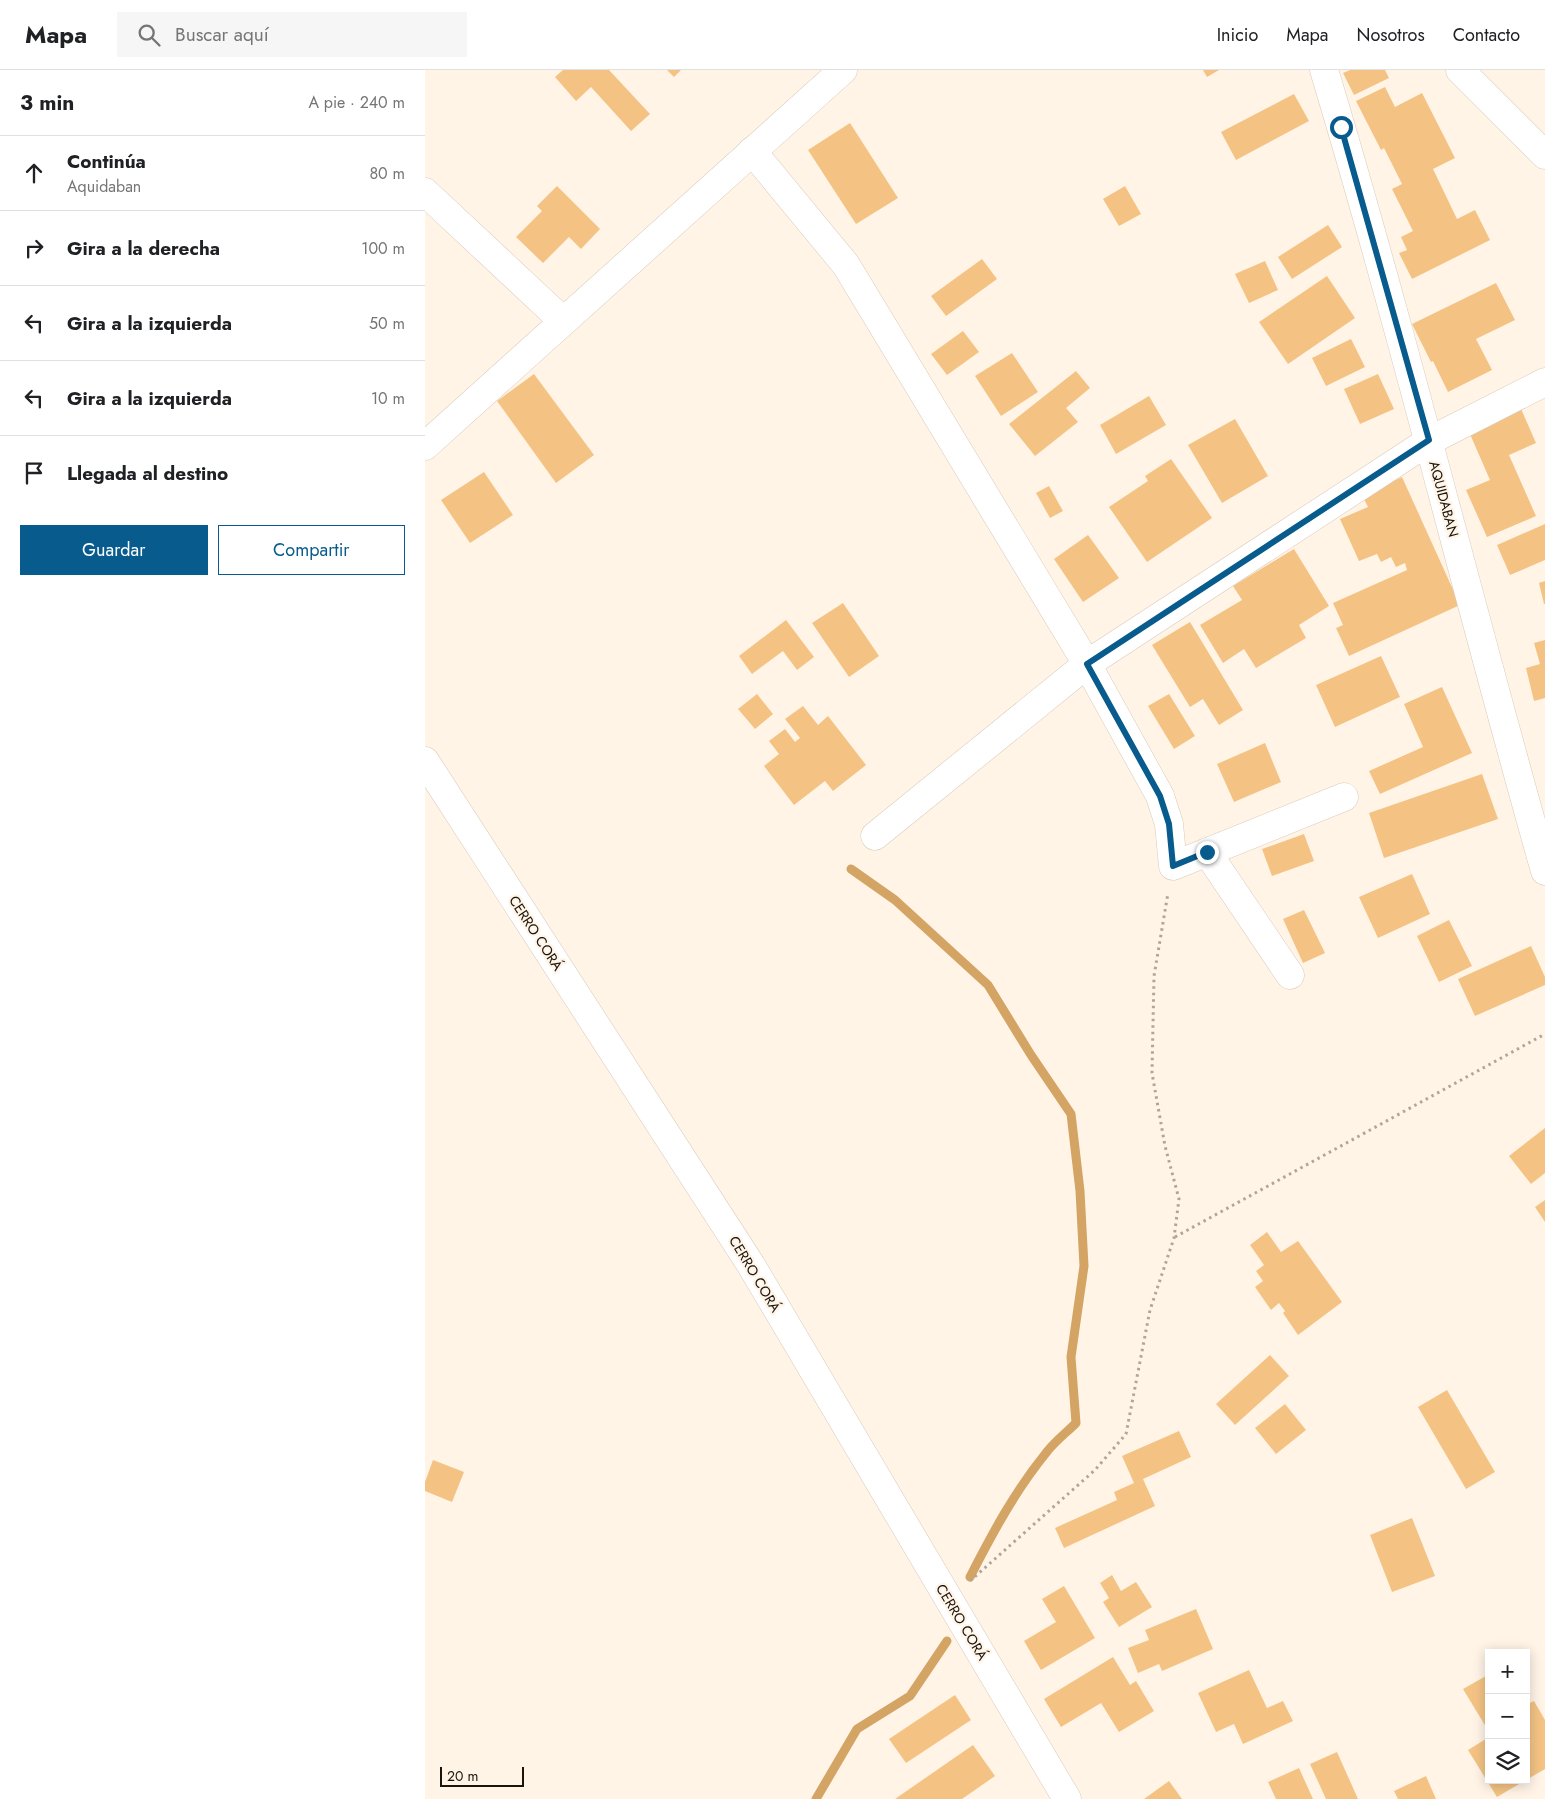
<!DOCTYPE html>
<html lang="es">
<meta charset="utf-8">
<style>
body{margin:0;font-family:Jost,sans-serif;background:#f6f6f6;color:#202124}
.controls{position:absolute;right:15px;bottom:15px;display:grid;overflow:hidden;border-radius:0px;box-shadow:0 2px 12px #0003}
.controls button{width:45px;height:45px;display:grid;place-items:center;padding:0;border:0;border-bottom:1px solid #e0e0e0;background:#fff;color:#202124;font:25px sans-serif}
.scale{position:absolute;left:15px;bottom:12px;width:84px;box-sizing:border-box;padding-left:5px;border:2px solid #18140e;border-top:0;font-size:14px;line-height:18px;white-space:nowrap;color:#18140e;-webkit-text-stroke:4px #fff4e6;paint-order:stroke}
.stop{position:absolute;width:15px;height:15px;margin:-11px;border:4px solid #075b8d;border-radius:50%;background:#fff}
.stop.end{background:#075b8d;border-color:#fff;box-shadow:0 1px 5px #0008}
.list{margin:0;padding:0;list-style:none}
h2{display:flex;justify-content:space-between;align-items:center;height:65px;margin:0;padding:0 20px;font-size:21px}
h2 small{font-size:16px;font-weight:400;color:#757577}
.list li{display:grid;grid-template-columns:32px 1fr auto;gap:15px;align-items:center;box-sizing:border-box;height:75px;padding:0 20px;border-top:1px solid #e0e0e0}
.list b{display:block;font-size:19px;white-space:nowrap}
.list p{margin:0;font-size:16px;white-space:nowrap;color:#757577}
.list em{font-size:16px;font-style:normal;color:#757577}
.actions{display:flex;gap:10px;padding:15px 20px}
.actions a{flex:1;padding:11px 0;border:1px solid #075b8d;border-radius:0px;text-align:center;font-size:18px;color:#075b8d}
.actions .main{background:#075b8d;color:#fff}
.icon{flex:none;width:28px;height:28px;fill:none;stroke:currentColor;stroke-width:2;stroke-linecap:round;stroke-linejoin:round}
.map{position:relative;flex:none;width:1120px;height:1729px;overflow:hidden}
header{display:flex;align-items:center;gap:30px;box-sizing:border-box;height:70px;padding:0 25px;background:#fff;border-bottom:1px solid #e0e0e0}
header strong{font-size:24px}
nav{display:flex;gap:28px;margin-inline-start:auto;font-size:18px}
.search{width:350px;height:45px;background:#f6f6f6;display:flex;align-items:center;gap:12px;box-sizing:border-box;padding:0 18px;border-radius:0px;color:#757577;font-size:19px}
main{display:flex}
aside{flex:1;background:#fff}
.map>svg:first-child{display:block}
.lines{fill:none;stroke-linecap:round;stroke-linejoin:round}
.stream{stroke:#d4a465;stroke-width:9}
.building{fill:#f4c384}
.minor-casing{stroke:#d8cbbb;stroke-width:29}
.path{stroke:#afa69b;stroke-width:3;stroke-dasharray:2.5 4;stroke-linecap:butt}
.minor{stroke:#fff;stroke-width:28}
.route{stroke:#075b8d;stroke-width:6}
.labels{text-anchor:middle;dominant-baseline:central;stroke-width:4.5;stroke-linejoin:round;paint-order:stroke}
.street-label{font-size:14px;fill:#18140e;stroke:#fff4e6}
</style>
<header>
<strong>Mapa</strong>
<div class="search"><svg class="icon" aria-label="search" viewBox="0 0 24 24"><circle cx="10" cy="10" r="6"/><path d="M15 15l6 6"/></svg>Buscar aquí</div>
<nav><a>Inicio</a><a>Mapa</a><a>Nosotros</a><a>Contacto</a></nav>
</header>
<main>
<aside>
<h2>3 min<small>A pie · 240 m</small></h2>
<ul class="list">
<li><svg class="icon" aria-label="ahead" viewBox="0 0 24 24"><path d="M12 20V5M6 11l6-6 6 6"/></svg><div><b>Continúa</b><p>Aquidaban</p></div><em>80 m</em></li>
<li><svg class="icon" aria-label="right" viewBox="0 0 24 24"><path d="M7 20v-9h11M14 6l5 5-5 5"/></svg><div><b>Gira a la derecha</b></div><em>100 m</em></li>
<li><svg class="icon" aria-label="left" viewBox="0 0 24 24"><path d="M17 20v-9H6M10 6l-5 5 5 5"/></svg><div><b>Gira a la izquierda</b></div><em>50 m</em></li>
<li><svg class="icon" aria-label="left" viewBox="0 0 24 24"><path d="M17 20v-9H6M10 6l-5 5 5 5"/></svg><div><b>Gira a la izquierda</b></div><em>10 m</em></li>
<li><svg class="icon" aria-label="arrive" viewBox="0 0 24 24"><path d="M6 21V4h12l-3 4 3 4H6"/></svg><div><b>Llegada al destino</b></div></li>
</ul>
<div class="actions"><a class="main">Guardar</a><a>Compartir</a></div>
</aside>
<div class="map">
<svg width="1120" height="1729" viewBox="0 0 1120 1729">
<rect width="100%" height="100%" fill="#fff4e6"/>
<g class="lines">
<g class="stream">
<path d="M426,799L470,830L563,915L606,985L646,1044L655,1121L659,1196L646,1287L651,1353C641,1363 629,1372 621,1383C590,1421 567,1464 545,1507"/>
<path d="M391,1729L432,1659L485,1626L522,1571"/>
</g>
</g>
<g class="building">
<path d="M138,0H184L225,44L206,61L166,17L151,31L130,7Z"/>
<path d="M242,0H256L249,7Z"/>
<path d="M778,0H794L782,7Z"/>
<path d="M925,0H960L964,8L929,25L918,3Z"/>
<path d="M960,17L970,37L997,23L1030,88L1008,99L1032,149L1050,140L1065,170L987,209L974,183L982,180L976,167L988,161L967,119L977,114L959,78L956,80L931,31Z"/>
<path d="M869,24L884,51L811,90L796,62Z"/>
<path d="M425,53L473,128L431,154L383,80Z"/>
<path d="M132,116L175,159L156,179L144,167L118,193L91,167L117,141L112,136Z"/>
<path d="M700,116L716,144L694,156L678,129Z"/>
<path d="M903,155L917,177L867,209L853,187Z"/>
<path d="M557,189L572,209L521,246L506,226Z"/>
<path d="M840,191L853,220L824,233L810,204Z"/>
<path d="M902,206L930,248L863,294L834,252Z"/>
<path d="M1071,213L1090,250L1051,269L1067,300L1023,322L1008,291L1006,292L987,254Z"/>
<path d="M538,261L554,282L522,305L506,284Z"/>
<path d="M926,269L940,297L901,316L887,288Z"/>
<path d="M587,283L613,322L576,346L550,306Z"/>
<path d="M651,301L665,318L641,338L653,352L610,386L584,354Z"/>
<path d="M109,304L169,385L131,413L72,331Z"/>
<path d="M953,304L969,339L935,354L919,319Z"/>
<path d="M724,326L741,355L691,384L675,355Z"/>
<path d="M1093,332L1111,373L1084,385L1111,446L1062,467L1041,420L1065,410L1041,355Z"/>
<path d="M810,349L843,406L797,433L763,375Z"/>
<path d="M746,389L787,448L722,492L684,437L723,411L720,406Z"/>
<path d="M59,402L88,445L45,473L16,430Z"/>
<path d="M977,407L1035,535L924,586L911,558L918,555L908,533L982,500L980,493L971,497L966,487L956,492L952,484L934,491L915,449L943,437L937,425Z"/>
<path d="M624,416L638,441L625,448L611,423Z"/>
<path d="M1120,454V490L1085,505L1072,475Z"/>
<path d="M663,465L694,508L658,532L629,489Z"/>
<path d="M869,479L904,536L874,555L881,568L831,598L819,579L798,593L775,555L817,530L808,516Z"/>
<path d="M1120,511V534H1119L1114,513Z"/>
<path d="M418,533L454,586L424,607L387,553Z"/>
<path d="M361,550L389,587L372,600L358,581L327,604L314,586Z"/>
<path d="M765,552L818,640L794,655L778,629L765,637L727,575Z"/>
<path d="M1120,570V628L1109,631L1101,598L1115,594L1109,573Z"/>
<path d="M956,586L975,627L910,657L891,615Z"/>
<path d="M1017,617L1047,683L955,724L944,701L998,677L979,634Z"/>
<path d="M332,624L348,644L330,659L313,639Z"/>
<path d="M744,624L770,666L749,679L723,636Z"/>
<path d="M378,636L393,655L403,646L441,695L408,721L400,711L369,735L339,696L354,684L344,671L360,659L370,672L375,668L360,649Z"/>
<path d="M840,673L856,712L809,732L792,694Z"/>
<path d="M1057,704L1073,749L959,788L944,743Z"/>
<path d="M879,764L889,791L847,806L837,779Z"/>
<path d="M987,804L1005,844L953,868L934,827Z"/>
<path d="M879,840L900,883L878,893L858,849Z"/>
<path d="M1024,850L1047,896L1014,912L992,866Z"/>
<path d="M1106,876L1120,907V915L1050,946L1033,909Z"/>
<path d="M1120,1058V1103L1106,1114L1084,1086Z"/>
<path d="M1120,1130V1152L1110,1137Z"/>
<path d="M842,1162L856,1182L873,1171L917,1232L873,1265L858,1243L860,1241L854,1233L846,1240L830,1217L838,1211L831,1201L839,1195L825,1175Z"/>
<path d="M845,1285L864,1306L810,1355L791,1334Z"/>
<path d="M1022,1320L1070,1402L1041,1419L993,1337Z"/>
<path d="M860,1334L881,1360L851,1384L830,1358Z"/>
<path d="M754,1361L766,1387L718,1409L730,1436L639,1478L630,1458L692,1430L689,1422L709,1413L697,1386Z"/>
<path d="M8,1390L39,1402L27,1432L0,1421V1412Z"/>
<path d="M987,1448L1010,1506L967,1522L945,1465Z"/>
<path d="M687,1505L696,1521L711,1512L727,1537L694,1557L678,1532L684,1528L675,1513Z"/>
<path d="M639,1516L670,1568L616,1600L599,1571L631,1552L617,1529Z"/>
<path d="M771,1539L788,1579L737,1601L734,1594L713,1603L703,1578L724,1570L720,1560Z"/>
<path d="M688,1587L705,1615L711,1611L729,1641L694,1662L676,1633L636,1657L619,1629Z"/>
<path d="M824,1600L842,1638L858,1631L868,1651L818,1674L809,1654L791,1662L773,1623Z"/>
<path d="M1061,1606L1064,1609V1662L1038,1619Z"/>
<path d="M530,1625L546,1650L481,1693L464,1669Z"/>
<path d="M1109,1631L1120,1650V1699L1101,1710V1635Z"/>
<path d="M1064,1667V1710H1101L1072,1727L1043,1680Z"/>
<path d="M548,1675L570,1706L537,1729H470Z"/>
<path d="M912,1682L933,1729H901L885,1694Z"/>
<path d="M874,1698L888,1729H851L843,1712Z"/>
<path d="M1001,1706L1011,1729H973L969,1721Z"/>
<path d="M744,1711L757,1729H719Z"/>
</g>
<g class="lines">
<defs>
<g id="minor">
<path d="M899,0C979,265 1044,534 1120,801"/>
<path d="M1035,0L1120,85"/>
<path d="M327,81L421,195L662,594L735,726L744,754L748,796L919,727"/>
<path d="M0,122L138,251"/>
<path d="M0,376L418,0"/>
<path d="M0,691L326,1195L642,1729"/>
<path d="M450,766L662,594L1004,371L1120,312"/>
<path d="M782,782L865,905"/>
</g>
</defs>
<use href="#minor" class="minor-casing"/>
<g class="path">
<path d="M750,1167L1120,964"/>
<path d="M545,1511L670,1400L701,1364L725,1240L749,1168L754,1129L740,1076L727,1003L729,906L743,823"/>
</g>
<use href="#minor" class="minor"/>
</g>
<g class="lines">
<path class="route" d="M782,782L748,796L744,754L735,726L662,594L1004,370L916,57"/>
</g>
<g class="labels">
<g class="street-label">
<text transform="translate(1019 429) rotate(75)">AQUIDABAN</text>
<text transform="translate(111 863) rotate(57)">CERRO CORÁ</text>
<text transform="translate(330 1204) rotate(59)">CERRO CORÁ</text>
<text transform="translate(537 1552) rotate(59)">CERRO CORÁ</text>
</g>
</g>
</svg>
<div class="controls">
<button>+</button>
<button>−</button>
<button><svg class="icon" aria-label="layers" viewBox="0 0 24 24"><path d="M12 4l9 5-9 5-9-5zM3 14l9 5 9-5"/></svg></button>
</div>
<div class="scale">20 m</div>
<div class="stop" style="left:916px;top:57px"></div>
<div class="stop end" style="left:782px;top:782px"></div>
</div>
</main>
